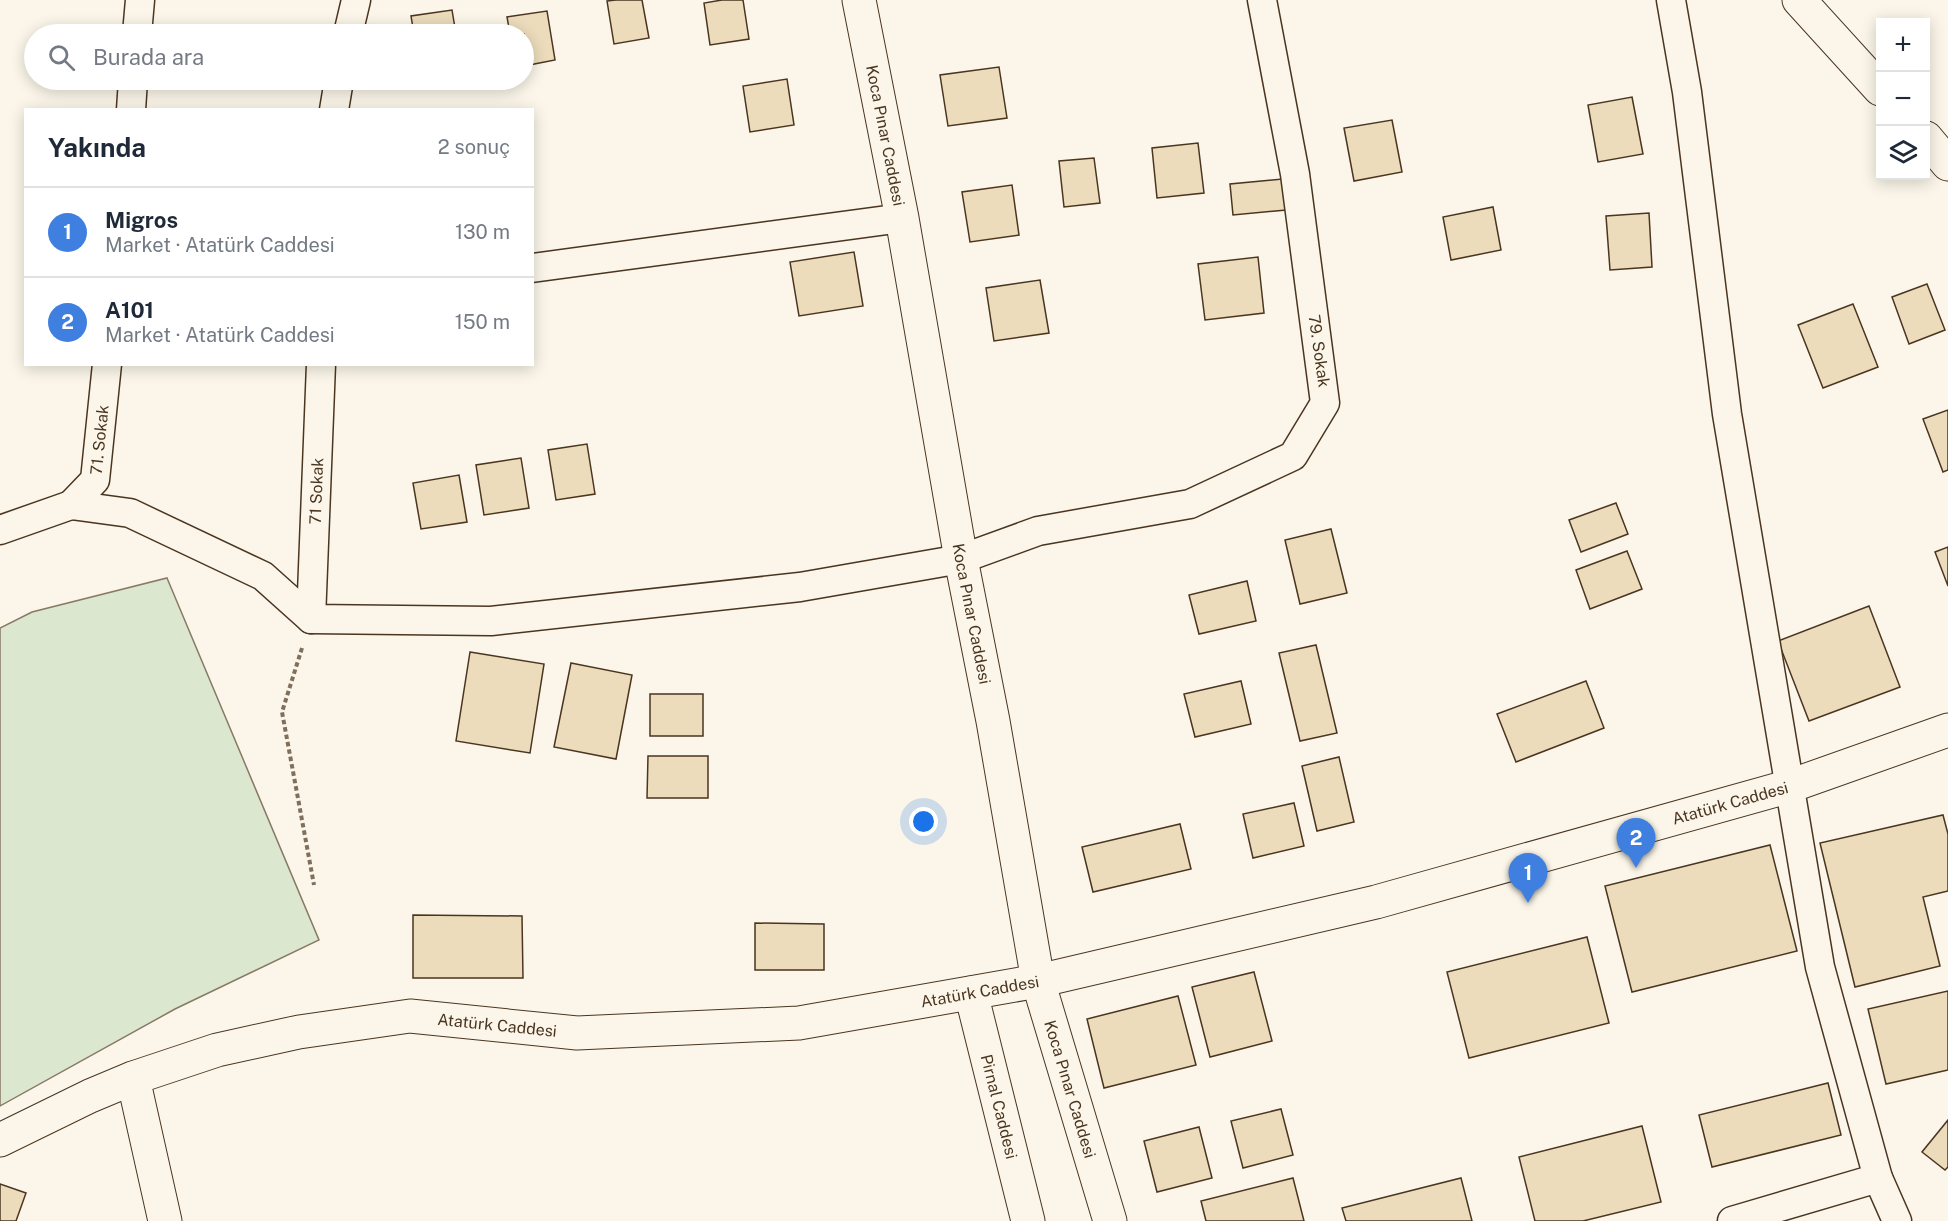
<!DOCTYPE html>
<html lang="tr">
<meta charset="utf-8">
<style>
body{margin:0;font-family:"Public Sans",sans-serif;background:#f6f6f7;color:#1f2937}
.controls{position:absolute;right:18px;top:18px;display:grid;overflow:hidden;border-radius:0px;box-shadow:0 3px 15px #0003}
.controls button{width:54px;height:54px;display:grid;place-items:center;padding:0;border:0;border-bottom:2px solid #e0e1e3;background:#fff;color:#1f2937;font:30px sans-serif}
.you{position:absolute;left:924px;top:822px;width:21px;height:21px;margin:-15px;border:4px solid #fff;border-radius:50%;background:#1a73e8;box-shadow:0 0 0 9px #1a73e833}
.badge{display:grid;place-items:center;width:39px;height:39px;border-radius:50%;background:#d93025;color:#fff;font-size:20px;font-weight:700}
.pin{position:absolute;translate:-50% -50px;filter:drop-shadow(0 2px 3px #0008)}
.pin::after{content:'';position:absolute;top:32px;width:21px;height:18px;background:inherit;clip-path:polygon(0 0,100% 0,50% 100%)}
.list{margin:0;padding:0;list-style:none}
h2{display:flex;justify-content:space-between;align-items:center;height:78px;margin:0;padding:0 24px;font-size:26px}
h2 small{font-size:20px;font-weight:400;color:#747a83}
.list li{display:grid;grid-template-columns:39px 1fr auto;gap:18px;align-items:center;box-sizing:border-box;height:90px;padding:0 24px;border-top:2px solid #e0e1e3}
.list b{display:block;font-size:22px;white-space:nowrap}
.list p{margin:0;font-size:20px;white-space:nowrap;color:#747a83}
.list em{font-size:20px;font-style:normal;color:#747a83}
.icon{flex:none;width:33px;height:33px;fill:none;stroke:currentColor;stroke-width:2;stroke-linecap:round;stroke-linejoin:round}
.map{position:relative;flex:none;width:1948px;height:1221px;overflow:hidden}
.search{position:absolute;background:#fff;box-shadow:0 3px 15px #0003;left:24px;top:24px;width:510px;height:66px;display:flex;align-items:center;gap:15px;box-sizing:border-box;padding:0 21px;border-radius:33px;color:#747a83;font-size:22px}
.panel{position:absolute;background:#fff;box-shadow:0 3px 15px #0003;left:24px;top:108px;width:510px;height:258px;border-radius:0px}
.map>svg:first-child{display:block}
.green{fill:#dce7d0;stroke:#887966;stroke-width:1.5}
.building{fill:#ecdcbc;stroke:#4a3520;stroke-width:1.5}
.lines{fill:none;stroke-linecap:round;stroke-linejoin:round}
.street-casing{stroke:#4a3520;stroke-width:31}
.secondary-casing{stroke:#4a3520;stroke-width:35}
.primary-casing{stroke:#4a3520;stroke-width:35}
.path{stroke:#7f6f5c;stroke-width:4;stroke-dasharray:4.5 3;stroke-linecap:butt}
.street{stroke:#fbf6e9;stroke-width:28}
.secondary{stroke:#fbf6e9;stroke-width:33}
.primary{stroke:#fbf6e9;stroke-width:33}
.labels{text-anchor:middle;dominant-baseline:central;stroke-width:4.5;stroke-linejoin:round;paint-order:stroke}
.street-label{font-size:16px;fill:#4a3520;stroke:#fbf6e9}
</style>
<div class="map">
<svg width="1948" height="1221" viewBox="0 0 1948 1221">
<rect width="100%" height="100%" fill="#fbf6e9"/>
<path class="green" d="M167,578L319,940L175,1009L0,1106V628L32,612Z"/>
<g class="building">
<path d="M616,0H642L649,38L614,44L607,1Z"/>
<path d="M722,0H743L749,39L710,45L704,3Z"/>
<path d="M452,10L456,34H414L411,16Z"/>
<path d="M547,11L555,60L524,66V34H510L507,17Z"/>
<path d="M999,67L1007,118L948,126L940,75Z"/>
<path d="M787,79L794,125L750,132L743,86Z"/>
<path d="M1632,97L1643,154L1598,162L1588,105Z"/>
<path d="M1392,120L1402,172L1354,181L1344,128Z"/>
<path d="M1198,143L1204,193L1157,198L1152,148Z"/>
<path d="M1094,158L1100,203L1064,207L1059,161Z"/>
<path d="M1282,179L1286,210L1233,215L1230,184Z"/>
<path d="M1012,185L1019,235L970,242L962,192Z"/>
<path d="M1493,207L1501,250L1451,260L1443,217Z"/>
<path d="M1649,213L1652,267L1610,270L1606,216Z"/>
<path d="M854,252L863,306L799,316L790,262Z"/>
<path d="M1258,257L1264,313L1205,320L1198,264Z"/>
<path d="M1040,280L1049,333L994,341L986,288Z"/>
<path d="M1927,284L1945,330L1909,344L1892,297Z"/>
<path d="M1853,304L1878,367L1823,388L1798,325Z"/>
<path d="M1948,410V470L1943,472L1923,419Z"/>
<path d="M587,444L595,494L556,500L548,450Z"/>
<path d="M521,458L529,508L484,515L476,465Z"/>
<path d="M459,475L467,522L421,529L413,483Z"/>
<path d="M1616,503L1628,534L1581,552L1569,520Z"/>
<path d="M1331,529L1347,593L1300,604L1285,540Z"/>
<path d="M1948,547V586L1935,552Z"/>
<path d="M1627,551L1642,589L1590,609L1576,570Z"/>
<path d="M1247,581L1256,621L1199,634L1189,595Z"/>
<path d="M1869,606L1900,687L1809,721L1778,641Z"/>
<path d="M1316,645L1337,733L1300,741L1279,653Z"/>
<path d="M470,652L544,664L530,753L456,741Z"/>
<path d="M571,663L632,675L616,759L554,747Z"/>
<path d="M1241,681L1251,724L1195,737L1184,694Z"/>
<path d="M1586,681L1604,728L1516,762L1497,714Z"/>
<rect x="650" y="694" width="53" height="42"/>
<path d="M648,756H708V798H647Z"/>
<path d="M1339,757L1354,822L1317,831L1302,766Z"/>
<path d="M1294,803L1304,846L1253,858L1243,814Z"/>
<path d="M1943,815L1948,834V891L1923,897L1940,966L1855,987L1820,843Z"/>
<path d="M1180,824L1191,869L1093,892L1082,847Z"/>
<path d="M1770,845L1797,951L1632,992L1605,886Z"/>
<path d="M413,915L522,916L523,978H413Z"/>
<path d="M755,923L824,924V970H755Z"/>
<path d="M1587,937L1609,1023L1469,1058L1447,972Z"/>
<path d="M1254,972L1272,1041L1210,1057L1192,987Z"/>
<path d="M1948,991V1070L1886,1084L1868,1009Z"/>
<path d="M1178,996L1196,1065L1104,1088L1087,1019Z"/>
<path d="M1828,1083L1841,1135L1712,1167L1699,1115Z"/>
<path d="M1281,1109L1293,1155L1243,1168L1231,1121Z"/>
<path d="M1948,1120V1167L1945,1170L1922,1152Z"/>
<path d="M1642,1126L1661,1202L1583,1221H1535L1519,1157Z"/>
<path d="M1199,1127L1212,1178L1157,1192L1144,1141Z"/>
<path d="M1293,1178L1304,1221H1206L1201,1201Z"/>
<path d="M1461,1178L1472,1221H1346L1342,1208Z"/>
<path d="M0,1184L26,1193L16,1221H0Z"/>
</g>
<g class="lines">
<defs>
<g id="street">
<path d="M1671,0L1687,92L1727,414L1820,967L1878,1178L1897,1221"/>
<path d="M137,34L140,0"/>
<path d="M348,34L356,0"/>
<path d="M131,110L133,80"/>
<path d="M334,110L339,80"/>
<path d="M532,268L902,218"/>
<path id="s1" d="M71,505L95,480L107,364"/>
<path d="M0,530L71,505L130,513L263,576L311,619L491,621L800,587L961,559L1038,531L1190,504L1293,456L1325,403L1295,174L1262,0"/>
<path id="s2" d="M311,619L321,364"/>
<path d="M1732,1221L1878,1178"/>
</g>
<g id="secondary">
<path id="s3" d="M859,0L902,218L961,559L993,721L1038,981L1110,1221"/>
<path d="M1799,0L1880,89"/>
<path d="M1926,138L1948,164"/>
<path id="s4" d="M971,993L1028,1221"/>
<path d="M133,1078L165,1221"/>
</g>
<g id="primary">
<path id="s5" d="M0,1140L90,1096L133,1078L217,1050L299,1032L410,1016L577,1033L799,1023L1038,981L1376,902L1790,786L1948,730"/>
</g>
</defs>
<use href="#street" class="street-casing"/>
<use href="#secondary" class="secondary-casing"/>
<use href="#primary" class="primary-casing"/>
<path class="path" d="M302,648L282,712L314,885"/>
<use href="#street" class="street"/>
<use href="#secondary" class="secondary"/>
<use href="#primary" class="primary"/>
</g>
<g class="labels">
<g class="street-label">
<text stroke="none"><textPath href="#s3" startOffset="138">Koca Pınar Caddesi</textPath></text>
<text transform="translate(1319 351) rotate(82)">79. Sokak</text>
<text stroke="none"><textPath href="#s1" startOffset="75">71. Sokak</textPath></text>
<text stroke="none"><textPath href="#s2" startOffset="128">71 Sokak</textPath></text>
<text stroke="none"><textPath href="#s3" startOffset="624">Koca Pınar Caddesi</textPath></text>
<text stroke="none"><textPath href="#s5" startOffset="1779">Atatürk Caddesi</textPath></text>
<text stroke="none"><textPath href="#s5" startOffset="1005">Atatürk Caddesi</textPath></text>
<text stroke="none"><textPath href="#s5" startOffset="519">Atatürk Caddesi</textPath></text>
<text stroke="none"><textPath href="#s3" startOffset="1110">Koca Pınar Caddesi</textPath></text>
<text stroke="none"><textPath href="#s4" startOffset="117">Pirnal Caddesi</textPath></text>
</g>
</g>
</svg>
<div class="controls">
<button>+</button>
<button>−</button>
<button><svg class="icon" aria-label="layers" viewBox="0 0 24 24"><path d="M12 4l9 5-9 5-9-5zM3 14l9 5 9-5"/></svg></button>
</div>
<div class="you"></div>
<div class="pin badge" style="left:1528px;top:903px;background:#3f7fe0">1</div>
<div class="pin badge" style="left:1636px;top:868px;background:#3f7fe0">2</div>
<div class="search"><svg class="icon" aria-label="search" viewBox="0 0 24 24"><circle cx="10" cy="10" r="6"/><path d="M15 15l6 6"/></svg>Burada ara</div>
<section class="panel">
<h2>Yakında<small>2 sonuç</small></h2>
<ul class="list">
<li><span class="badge" style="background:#3f7fe0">1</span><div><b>Migros</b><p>Market · Atatürk Caddesi</p></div><em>130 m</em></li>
<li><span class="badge" style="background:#3f7fe0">2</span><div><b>A101</b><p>Market · Atatürk Caddesi</p></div><em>150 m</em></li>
</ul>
</section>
</div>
